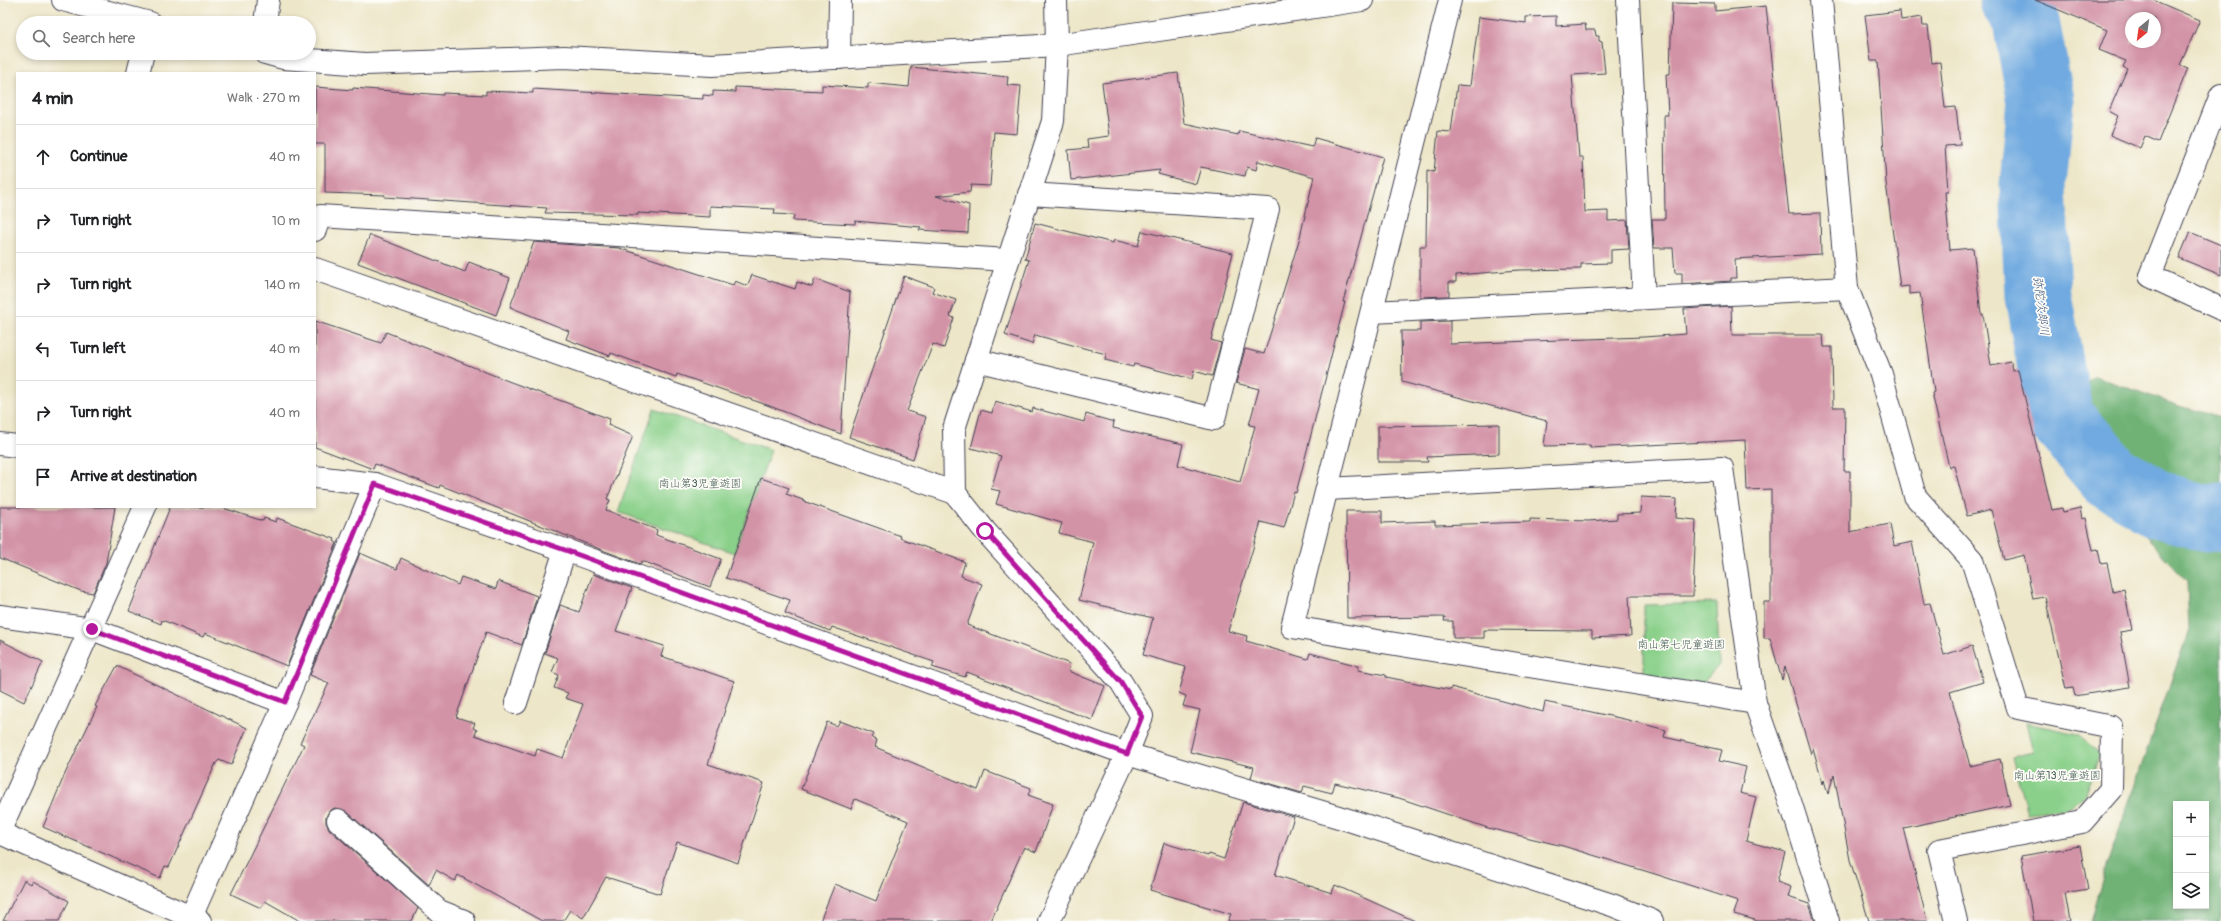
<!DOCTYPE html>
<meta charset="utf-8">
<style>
body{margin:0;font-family:Pangolin,"Klee One",sans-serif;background:#f6f6f6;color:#202124}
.controls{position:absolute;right:12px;bottom:12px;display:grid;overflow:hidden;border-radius:0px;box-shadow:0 2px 6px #0003}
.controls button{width:36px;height:36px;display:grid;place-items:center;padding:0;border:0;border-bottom:1px solid #e0e0e0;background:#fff;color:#202124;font:20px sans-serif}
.compass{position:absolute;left:2125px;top:12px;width:36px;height:36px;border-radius:50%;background:#fff;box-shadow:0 2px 6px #0003;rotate:209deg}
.stop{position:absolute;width:12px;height:12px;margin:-9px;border:3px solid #b5179e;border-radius:50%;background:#fff}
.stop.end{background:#b5179e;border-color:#fff;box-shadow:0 1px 4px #0008}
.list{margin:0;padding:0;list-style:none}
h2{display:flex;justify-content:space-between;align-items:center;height:52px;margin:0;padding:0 16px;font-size:17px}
h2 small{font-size:13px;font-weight:400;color:#757577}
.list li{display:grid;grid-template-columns:26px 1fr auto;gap:12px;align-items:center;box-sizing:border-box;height:64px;padding:0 16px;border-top:1px solid #e0e0e0}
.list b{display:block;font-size:15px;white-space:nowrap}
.list em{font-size:13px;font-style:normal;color:#757577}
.icon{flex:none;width:22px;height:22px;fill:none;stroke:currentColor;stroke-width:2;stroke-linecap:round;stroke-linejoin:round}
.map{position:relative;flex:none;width:2221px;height:921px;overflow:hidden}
.search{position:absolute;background:#fff;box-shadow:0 2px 6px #0003;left:16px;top:16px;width:300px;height:44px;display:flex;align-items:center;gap:10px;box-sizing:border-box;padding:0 14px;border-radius:22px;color:#757577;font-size:15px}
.panel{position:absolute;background:#fff;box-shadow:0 2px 6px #0003;left:16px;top:72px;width:300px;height:436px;border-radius:0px}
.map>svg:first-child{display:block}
.green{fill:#8ad08a;stroke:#567962}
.forest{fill:#6fb276;stroke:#486a58;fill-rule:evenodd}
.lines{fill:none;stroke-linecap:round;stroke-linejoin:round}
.river{stroke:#71aae0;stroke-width:67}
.building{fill:#d393a7;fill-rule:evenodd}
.minor-casing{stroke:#403f50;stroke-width:24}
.minor{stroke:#fff;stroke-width:22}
.route{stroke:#b5179e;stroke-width:5}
.labels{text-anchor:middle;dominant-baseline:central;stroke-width:3.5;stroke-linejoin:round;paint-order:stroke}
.park-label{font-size:11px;fill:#465f57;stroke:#fdfcf7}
.water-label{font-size:12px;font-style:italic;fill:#42587d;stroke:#fdfcf7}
</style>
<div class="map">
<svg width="2221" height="921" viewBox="0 0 2221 921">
<rect width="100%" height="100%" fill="#fdfcf7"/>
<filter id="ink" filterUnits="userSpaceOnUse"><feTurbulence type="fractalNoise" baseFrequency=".025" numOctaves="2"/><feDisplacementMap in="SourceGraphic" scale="8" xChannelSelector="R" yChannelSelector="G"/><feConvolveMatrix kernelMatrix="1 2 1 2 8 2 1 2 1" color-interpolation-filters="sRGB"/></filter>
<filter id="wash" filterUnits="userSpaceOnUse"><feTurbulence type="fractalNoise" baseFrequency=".012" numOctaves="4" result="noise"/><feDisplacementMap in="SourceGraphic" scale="16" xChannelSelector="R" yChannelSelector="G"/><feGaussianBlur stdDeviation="0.9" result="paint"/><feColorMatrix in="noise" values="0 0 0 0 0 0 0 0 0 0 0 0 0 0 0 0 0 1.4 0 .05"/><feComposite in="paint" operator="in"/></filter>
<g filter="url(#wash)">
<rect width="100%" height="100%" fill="#ede6c8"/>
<g class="green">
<path d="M654,409L771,450L734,553L618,512Z"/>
<path d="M1717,603L1719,665L1702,684L1644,677V605Z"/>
<path d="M2026,723L2078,734L2100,754L2084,796L2065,809L2027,813L2012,757L2033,752Z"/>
</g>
<path class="forest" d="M2095,376L2179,406L2221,417V921H2091L2106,867L2189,630L2187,581L2150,542L2083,422L2078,390ZM2176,804H2206V906H2176Z"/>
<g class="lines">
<path class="river" d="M2013,0L2025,17L2041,101L2033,185L2038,296L2060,417L2110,476L2160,505L2207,519L2221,516"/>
</g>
<g id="blocks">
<g class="building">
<path d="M2035,0H2153L2200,20L2180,65L2188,68L2158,142L2145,136L2140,148L2110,135L2118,116L2109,111L2127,69L2123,67L2126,61L2099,50L2107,30ZM2131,18H2155V42H2131Z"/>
<path d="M1672,3L1715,4V11L1766,6L1789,214L1820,213L1821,254L1735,259L1736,278H1731V281L1682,284V273H1675L1673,248H1654L1652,219H1665L1664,115H1668L1666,74H1670Z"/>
<path d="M1900,11L1901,20L1922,17L1923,26H1928L1932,63L1940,62L1945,108L1956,107L1960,145L1945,146L1948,192H1945L1950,250L1973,248L1981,314H1983L1991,366L2011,362L2013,371L2018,370L2052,510L2062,508L2063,512L2080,508L2082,519L2086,518L2093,550L2098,549L2101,564L2107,563L2113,592L2124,589L2132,630L2120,632L2130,687L2075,696L2073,688L2066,689L2045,597L2033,599L2024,555L2004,560L1991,510L1967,516L1954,466L1949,467L1932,393L1934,392L1920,293L1909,294V286L1900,287L1886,183L1878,61H1871L1865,15Z"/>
<path d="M1556,16V26L1585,24L1586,30H1595L1596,36H1599V41L1602,42L1605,73L1572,75L1579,157H1583L1585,212L1608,211V221L1627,220L1629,249L1611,250V263L1581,264V269L1519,270L1456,275V282H1449V296L1420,297V246H1426L1427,170L1434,172L1438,131L1451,132L1457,85L1470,86L1479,17L1526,23V17Z"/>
<path d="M911,67L1008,77L1007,85L1021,86L1017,134L994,132L990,186L971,185L970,192L936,196L969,205L968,233L919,230L921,227L855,221V224L793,221L794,215L774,214L775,209L710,206V217L638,213V215L545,213L547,208L384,197L385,195L325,193V144H315V87L353,90V88L443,95V93L486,95V91L533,93V89L703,99V95L713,96V91L735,92V87L822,91V85L868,88V83L909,87Z"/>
<path d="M1178,73L1184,123L1238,135L1239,131L1312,147L1315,138L1383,157L1343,302H1345L1296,493L1294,492L1284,528L1261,522L1228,631L1247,636L1246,641L1308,659L1310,653L1359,666L1358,670L1386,675V677L1451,690V687L1543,712L1545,702L1624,719L1666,730L1664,737L1722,750L1719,761L1746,767L1740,793L1756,797L1746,841L1785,852L1777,882L1791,887L1788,897L1809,904L1815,921H1758L1734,914L1738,901L1655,874L1563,846L1488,828L1399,798L1335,783L1332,793L1304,786L1302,793L1251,778L1254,767L1190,752L1200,710L1183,706L1186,696L1179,693L1186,667L1143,655L1153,618L1079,600L1093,542L1059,533L1062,523L996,504L1000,491L991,489L1001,456L971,448L981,410L992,413L995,401L1032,412L1033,408L1084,422L1086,414L1114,422L1113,428L1183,444L1178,465L1240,482L1255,426L1249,425L1259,389L1236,383L1245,349L1264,354L1300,237L1314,177L1258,161L1256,170L1247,167L1245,176L1201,167L1196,184L1158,174L1160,170L1071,180L1068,150L1088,148L1087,139L1109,136L1102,83Z"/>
<path d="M1035,223L1113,243L1114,240L1138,246L1142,231L1233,253L1211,340L1221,343L1212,376L1194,371L1192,379L1134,364L1133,367L1105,360L1106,354L1035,335L1032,344L1005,335L1029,260L1025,259Z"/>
<path d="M2190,232L2221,245V275L2179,258Z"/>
<path d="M370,235L465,272L469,262L510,278L496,315L358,263Z"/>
<path d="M534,242L619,248L733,285L735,281L747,286L752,275L795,289L797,282L812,287L815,279L850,292L841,434L767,405L677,374L676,377L611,353L610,356L566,339L569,331L510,307Z"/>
<path d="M904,276L934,287L932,292L956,300L950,316L954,318L944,348L933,344L907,411L926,417L913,459L849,437Z"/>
<path d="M1731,306L1732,335H1823L1824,347H1832L1833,407H1845L1844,471H1850V532L1890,524L1894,546L1912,542L1924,604L1930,603L1944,655L1972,646L1983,682L1950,692L1970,766L2000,759L2010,805L1904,828L1927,921H1869L1850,860L1834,775L1828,794L1824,780L1823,784L1813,748L1811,754L1785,667L1782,680L1770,638H1764V602H1771V489L1747,490L1745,440L1590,448V445L1544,446L1547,421L1402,382L1401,331H1420V322L1450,321V344L1644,337L1686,334L1684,309Z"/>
<path d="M315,321L381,343L386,332L508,381L610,419L608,425L633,436L607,499L610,500L606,510L657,530L656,535L721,559L710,587L642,561L640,564L602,550L440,485L439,488L375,464L373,469L315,447Z"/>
<path d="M1499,424V454L1427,457L1428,462H1378V426Z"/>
<path d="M761,478L789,488L786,494L803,500V501L901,536L900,538L965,562L961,576L982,584L967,625L1070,664L1068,671L1105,686L1092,720L967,672L965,677L932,667L934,662L832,627L830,631L785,613L790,600L726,578Z"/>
<path d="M1641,497L1677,499L1676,518L1696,520L1693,596H1629L1631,636L1592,638V631L1484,630V638H1453V621H1444L1445,617L1347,618L1346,511H1382V523L1435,521V525L1530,522V519L1588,521L1617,519V514L1640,513Z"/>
<path d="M0,507H115L106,563L93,593L81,591L0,558Z"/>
<path d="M170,507H220L263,521L264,518L276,522L277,518L335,539L334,541L337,543L287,666L205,633L203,637L162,620L161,624L129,611Z"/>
<path d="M360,553L397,569L401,558L458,585L461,577L496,589L498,581L537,596L522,645L486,632L456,717L475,723L473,728L477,730L475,735L535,756L537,749L563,758L583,704L565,698L568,693L554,688L559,675L552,672L558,658L545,653L560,605L579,612L593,574L632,588L616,631L664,646L661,656L734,681L708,764L764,783L738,863L677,842L660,894L606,877L583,918L570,910L563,921H542L458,875L455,881L436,870L429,885L346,811L335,808L329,811L326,817V823L329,829L418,908L412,921H300L265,901L261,908L231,894L304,745L300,743L329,683L310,675Z"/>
<path d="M0,640L43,662L24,702L0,690Z"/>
<path d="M117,666L247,728L231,765L219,760L216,763L169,867L165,866L160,878L43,827L64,776L97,707L95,706Z"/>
<path d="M840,721L874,734L872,738L877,740L875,747L978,790L985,771L1031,788L1028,795L1053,804L1036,852L1024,847L991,921H820L835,884L876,901L908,821L855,799L851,809L801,789L827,722L837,726Z"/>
<path d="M1243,802L1294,817L1275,875L1332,893L1335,885L1415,921H1228L1231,914L1150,890L1164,843L1208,856L1209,854L1224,859Z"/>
<path d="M2080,846L2088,889L2065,893L2070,921H2033L2021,856Z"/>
<path d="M24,880L31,884L33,881L69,901L59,921H3Z"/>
</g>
</g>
</g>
<g filter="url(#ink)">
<use href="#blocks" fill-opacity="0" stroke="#403f50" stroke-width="1"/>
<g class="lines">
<defs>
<g id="minor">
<path d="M63,0L150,23"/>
<path d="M1450,0L1292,627L1755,703"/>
<path d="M1628,0L1644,298"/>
<path d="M1821,0L1847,288L1881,374L1915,496L1972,560L2018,708L2112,727L2111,789L2082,822L1939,850L1956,921"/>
<path d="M265,23L268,0"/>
<path d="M265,53L283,58L365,64L564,57L712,65L1057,45L1362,0"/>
<path d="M839,58L840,0"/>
<path d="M138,73L143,53"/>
<path d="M2221,95L2150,276L2221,309"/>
<path d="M315,230L320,216L1008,260"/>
<path d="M315,269L955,493"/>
<path d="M1372,312L1847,288"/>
<path d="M976,360L1214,419L1268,209L1029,194"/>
<path d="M0,444L17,446"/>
<path d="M315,477L375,484L565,550L1127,754L1352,821L1612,905L1652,921"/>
<path d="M1327,489L1722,468L1755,703L1791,804L1828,921"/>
<path d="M0,616L92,629L285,703"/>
<path d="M516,703L565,550"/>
<path d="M338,820L439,911L464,921"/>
<path d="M0,830L145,507"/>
<path d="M0,833L200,921"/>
<path d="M191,917L285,703L375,484"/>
<path d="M1049,921L1127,754L1142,716L1121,682L985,531L955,493L954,429L1053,121L1057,45L1056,0"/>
</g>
</defs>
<use href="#minor" class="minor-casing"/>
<use href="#minor" class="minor"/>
</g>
</g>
<g class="lines" filter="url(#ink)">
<path class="route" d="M92,629L285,702L375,484L565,550L1127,754L1142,716L1121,682L985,531"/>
</g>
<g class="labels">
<g class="park-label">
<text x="700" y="483">南山第3児童遊園</text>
<text x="1681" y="644">南山第七児童遊園</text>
<text x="2057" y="775">南山第13児童遊園</text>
</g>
<g class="water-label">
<text transform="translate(2041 306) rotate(83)">弥陀次郎川</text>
</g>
</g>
</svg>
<div class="controls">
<button>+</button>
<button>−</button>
<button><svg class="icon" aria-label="layers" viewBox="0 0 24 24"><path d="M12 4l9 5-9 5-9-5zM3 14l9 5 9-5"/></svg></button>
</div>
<svg class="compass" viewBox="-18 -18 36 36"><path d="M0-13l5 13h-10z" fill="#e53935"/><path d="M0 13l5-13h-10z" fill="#757577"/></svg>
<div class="stop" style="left:985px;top:531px"></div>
<div class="stop end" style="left:92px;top:629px"></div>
<div class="search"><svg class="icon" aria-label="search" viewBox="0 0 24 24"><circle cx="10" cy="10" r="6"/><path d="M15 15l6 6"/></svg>Search here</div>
<section class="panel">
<h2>4 min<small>Walk · 270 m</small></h2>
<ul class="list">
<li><svg class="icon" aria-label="ahead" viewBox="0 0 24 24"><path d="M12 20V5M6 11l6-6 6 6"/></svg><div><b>Continue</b></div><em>40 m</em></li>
<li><svg class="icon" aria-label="right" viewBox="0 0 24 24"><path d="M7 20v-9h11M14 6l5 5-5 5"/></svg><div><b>Turn right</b></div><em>10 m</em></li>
<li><svg class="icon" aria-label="right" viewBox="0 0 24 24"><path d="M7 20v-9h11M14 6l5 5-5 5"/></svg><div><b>Turn right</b></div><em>140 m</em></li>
<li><svg class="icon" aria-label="left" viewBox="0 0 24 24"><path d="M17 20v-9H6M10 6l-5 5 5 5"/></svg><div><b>Turn left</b></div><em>40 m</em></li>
<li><svg class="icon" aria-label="right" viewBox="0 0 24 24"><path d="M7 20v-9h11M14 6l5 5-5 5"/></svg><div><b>Turn right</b></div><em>40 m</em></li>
<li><svg class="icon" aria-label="arrive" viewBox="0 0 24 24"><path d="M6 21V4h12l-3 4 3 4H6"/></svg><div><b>Arrive at destination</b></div></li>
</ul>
</section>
</div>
